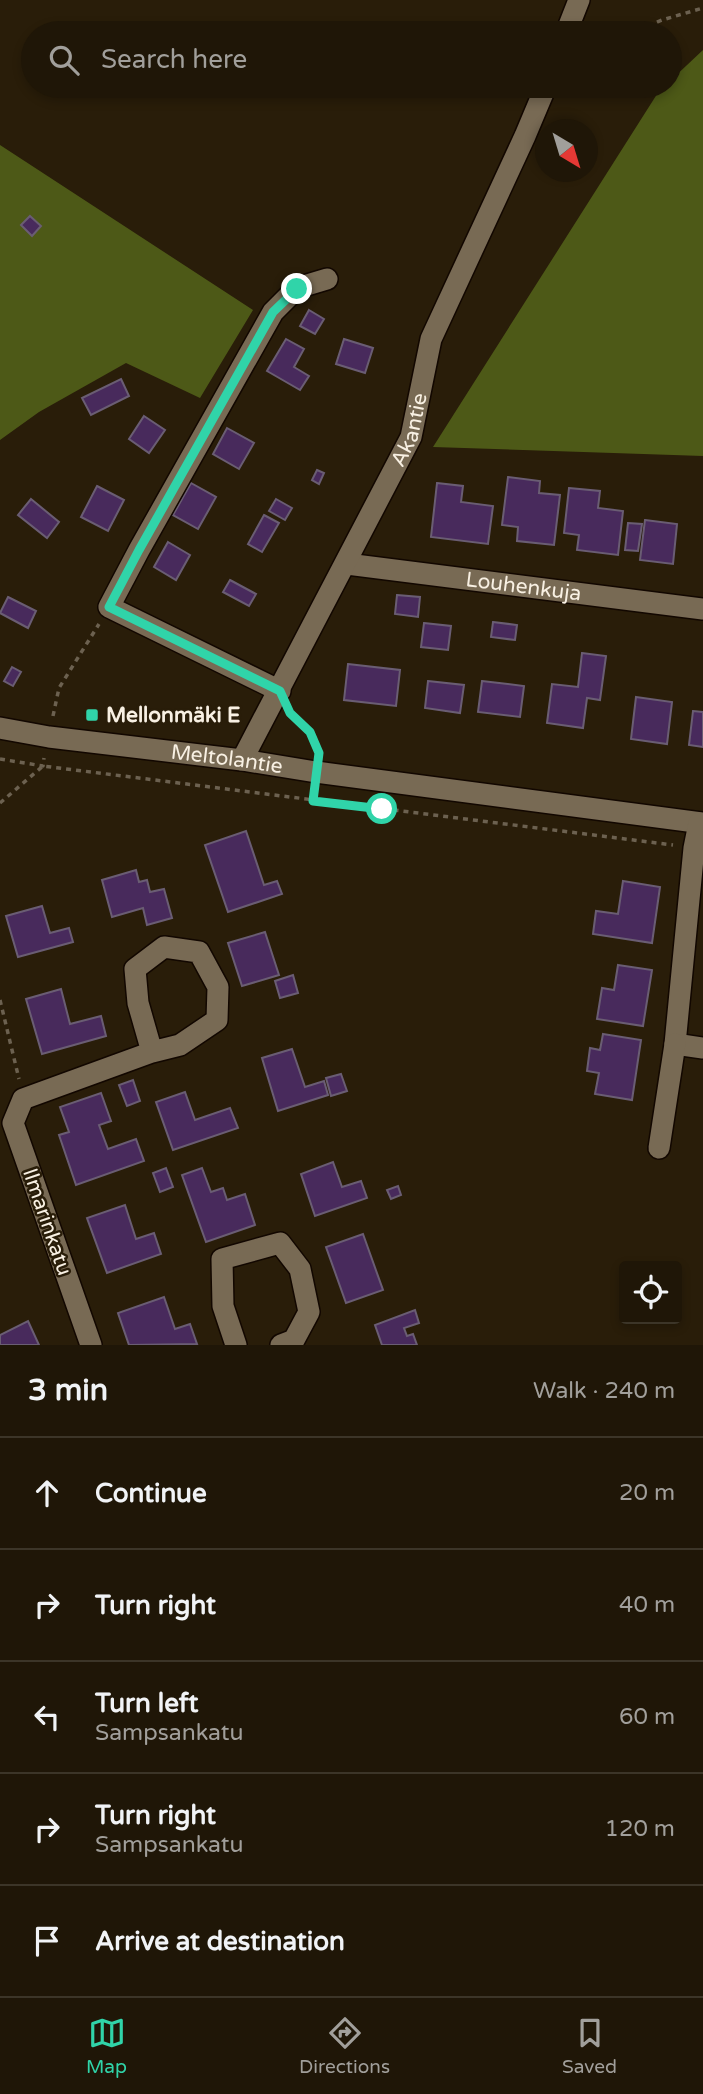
<!DOCTYPE html>
<meta charset="utf-8">
<style>
body{margin:0;font-family:"Varela Round",sans-serif;background:#271f11;color:#f1f3f6}
.controls{position:absolute;right:21px;bottom:21px;display:grid;overflow:hidden;border-radius:7px;box-shadow:0 4px 10px #0003}
.controls button{width:63px;height:63px;display:grid;place-items:center;padding:0;border:0;border-bottom:2px solid #3c3528;background:#1f1607;color:#f1f3f6;font:35px sans-serif}
.compass{position:absolute;left:535px;top:119px;width:63px;height:63px;border-radius:50%;background:#1f1607;box-shadow:0 4px 10px #0003;rotate:142deg}
.stop{position:absolute;width:21px;height:21px;margin:-16px;border:5px solid #30d4a9;border-radius:50%;background:#fff}
.stop.end{background:#30d4a9;border-color:#fff;box-shadow:0 2px 7px #0008}
.list{margin:0;padding:0;list-style:none}
h2{display:flex;justify-content:space-between;align-items:center;height:91px;margin:0;padding:0 28px;font-size:30px}
h2 small{font-size:23px;font-weight:400;color:#a19f9b}
.list li{display:grid;grid-template-columns:46px 1fr auto;gap:21px;align-items:center;box-sizing:border-box;height:112px;padding:0 28px;border-top:2px solid #3c3528}
.list b{display:block;font-size:26px;white-space:nowrap}
.list p{margin:0;font-size:23px;white-space:nowrap;color:#a19f9b}
.list em{font-size:23px;font-style:normal;color:#a19f9b}
.icon{flex:none;width:38px;height:38px;fill:none;stroke:currentColor;stroke-width:2;stroke-linecap:round;stroke-linejoin:round}
.map{position:relative;flex:none;width:703px;height:1345px;overflow:hidden}
.search{position:absolute;background:#1f1607;box-shadow:0 4px 10px #0003;left:21px;right:21px;top:21px;height:77px;display:flex;align-items:center;gap:18px;box-sizing:border-box;padding:0 24px;border-radius:38px;color:#a19f9b;font-size:26px}
.sheet{height:651px;background:#1f1607}
nav{display:flex;justify-content:space-around;align-items:center;box-sizing:border-box;height:98px;border-top:2px solid #3c3528;background:#1f1607;font-size:19px;color:#a19f9b}
nav a{display:grid;justify-items:center;gap:4px}
nav .on{color:#30d4a9}
.map>svg:first-child{display:block}
.forest{fill:#4d5917}
.building{fill:#482a5c;stroke:#6a5d73;stroke-width:2}
.lines{fill:none;stroke-linecap:round;stroke-linejoin:round}
.minor-casing{stroke:#120700;stroke-width:24}
.path{stroke:#6c6150;stroke-width:3.5;stroke-dasharray:5 5;stroke-linecap:butt}
.minor{stroke:#786a54;stroke-width:21}
.route{stroke:#30d4a9;stroke-width:9}
.poi-dot{fill:#30d4a9;stroke:#291d09;stroke-width:2.5}
.labels{text-anchor:middle;dominant-baseline:central;stroke-width:5;stroke-linejoin:round;paint-order:stroke}
.street-label{font-size:21px;fill:#f8f0e3;stroke:#291d09}
.poi-label{font-size:21px;font-weight:bold;fill:#f8f0e3;stroke:#291d09;text-anchor:start}
</style>
<div class="map">
<svg width="703" height="1345" viewBox="0 0 703 1345">
<rect width="100%" height="100%" fill="#291d09"/>
<g class="forest">
<path d="M703,50V456L433,447L659,91L665,86H670V81Z"/>
<path d="M0,145L253,310L200,398L126,363L39,412L0,440Z"/>
</g>
<g class="building">
<path d="M30,216L41,226L32,236L21,225Z"/>
<path d="M309,310L324,319L315,334L300,326Z"/>
<path d="M286,339L304,349L294,367L309,376L300,390L267,371Z"/>
<path d="M344,339L373,348L365,373L336,364Z"/>
<path d="M121,379L129,396L91,415L82,398Z"/>
<path d="M144,416L165,430L149,453L129,439Z"/>
<path d="M227,428L254,443L239,469L213,454Z"/>
<path d="M317,470L324,473L319,484L312,480Z"/>
<path d="M508,477L540,481L539,493L560,495L554,545L517,541L518,527L502,525Z"/>
<path d="M191,483L216,497L198,529L173,515Z"/>
<path d="M437,483L463,486L461,502L493,506L488,544L431,537Z"/>
<path d="M97,486L124,500L108,531L81,517Z"/>
<path d="M569,488L600,491L598,508L623,511L618,555L577,550L579,535L564,533Z"/>
<path d="M31,499L59,522L47,538L18,515Z"/>
<path d="M276,499L292,508L285,520L269,511Z"/>
<path d="M264,515L279,523L262,552L248,544Z"/>
<path d="M645,520L677,524L673,564L640,560Z"/>
<path d="M628,523L642,524L638,551L625,550Z"/>
<path d="M168,542L190,555L176,580L154,567Z"/>
<path d="M230,580L256,594L249,606L223,592Z"/>
<path d="M397,595L420,597L418,617L395,614Z"/>
<path d="M8,597L36,611L28,628L0,613Z"/>
<path d="M493,622L517,625L515,640L491,637Z"/>
<path d="M424,623L451,626L448,650L421,647Z"/>
<path d="M582,653L606,656L600,700L587,698L583,728L547,723L552,684L578,687Z"/>
<path d="M348,664L400,670L396,706L344,700Z"/>
<path d="M12,667L21,672L13,686L4,681Z"/>
<path d="M428,681L464,685L460,713L425,708Z"/>
<path d="M482,681L524,686L520,717L478,712Z"/>
<path d="M636,697L672,702L667,744L631,739Z"/>
<path d="M693,711L703,712V747L689,745Z"/>
<path d="M246,831L264,885L277,881L282,894L228,912L205,845Z"/>
<path d="M136,870L139,882L147,880L150,892L164,889L172,918L147,925L143,908L112,917L102,880Z"/>
<path d="M623,881L660,887L652,943L593,934L596,911L618,914Z"/>
<path d="M42,906L50,933L69,928L73,942L18,957L6,916Z"/>
<path d="M265,932L279,975L242,986L228,943Z"/>
<path d="M618,965L652,970L643,1026L597,1019L602,988L614,990Z"/>
<path d="M293,975L298,993L280,998L275,981Z"/>
<path d="M61,989L70,1024L101,1016L106,1036L42,1054L26,999Z"/>
<path d="M603,1034L641,1040L632,1100L595,1094L599,1073L587,1071L590,1048L600,1050Z"/>
<path d="M292,1049L305,1087L324,1081L328,1095L278,1111L262,1058Z"/>
<path d="M341,1074L347,1091L331,1096L326,1078Z"/>
<path d="M133,1080L140,1101L127,1106L119,1085Z"/>
<path d="M185,1092L195,1120L230,1108L238,1128L173,1150L156,1102Z"/>
<path d="M101,1093L111,1121L99,1125L108,1149L136,1139L144,1161L76,1185L59,1135L69,1132L60,1107Z"/>
<path d="M333,1162L342,1187L361,1181L367,1198L315,1216L301,1174Z"/>
<path d="M166,1168L173,1187L160,1192L153,1173Z"/>
<path d="M202,1168L211,1192L223,1188L227,1200L245,1194L255,1225L206,1242L182,1175Z"/>
<path d="M398,1186L401,1195L391,1199L387,1190Z"/>
<path d="M125,1205L136,1239L154,1233L161,1254L107,1273L87,1218Z"/>
<path d="M363,1234L383,1290L346,1303L326,1247Z"/>
<path d="M164,1297L175,1329L190,1324L197,1344L129,1345L118,1313Z"/>
<path d="M415,1310L419,1323L404,1328L407,1336L413,1334L417,1345H382L375,1325Z"/>
<path d="M28,1321L39,1345H0V1335Z"/>
</g>
<g class="lines">
<defs>
<g id="minor">
<path d="M566,33L579,0"/>
<path id="s1" d="M347,564L703,609"/>
<path d="M280,691L109,607L139,550L273,312L297,288L327,279"/>
<path id="s2" d="M0,728L49,737L242,760L316,772L703,823"/>
<path id="s3" d="M242,760L411,437L431,339L525,136L546,86"/>
<path d="M699,823L694,848L675,1044L703,1048"/>
<path d="M659,1148L675,1044"/>
<path d="M91,1345L13,1123L23,1099L152,1052L180,1045L217,1020L218,987L199,952L164,947L135,969L138,1003L152,1052"/>
<path d="M236,1345L223,1306L222,1259L280,1243L300,1269L309,1312L294,1340L281,1345"/>
</g>
</defs>
<use href="#minor" class="minor-casing"/>
<g class="path">
<path d="M629,33L662,20L703,8"/>
<path d="M289,712L310,732L318,750"/>
<path d="M53,716L59,688L99,624"/>
<path d="M0,759L43,766L44,758"/>
<path d="M0,803L43,766L673,845"/>
<path d="M0,1000L19,1079"/>
</g>
<use href="#minor" class="minor"/>
</g>
<g class="lines">
<path class="route" d="M297,289L273,312L139,550L109,607L280,691L290,713L310,732L319,753L313,801L382,809"/>
</g>
<rect class="poi-dot" x="85" y="708" width="14" height="14" rx="3.5"/>
<g class="labels">
<g class="street-label">
<text stroke="none"><textPath href="#s3" startOffset="371">Akantie</textPath></text>
<text stroke="none"><textPath href="#s1" startOffset="178">Louhenkuja</textPath></text>
<text stroke="none"><textPath href="#s2" startOffset="229">Meltolantie</textPath></text>
<text transform="translate(47 1222) rotate(71)">Ilmarinkatu</text>
</g>
<g class="poi-label">
<text x="106" y="715">Mellonmäki E</text>
</g>
</g>
</svg>
<div class="controls">
<button><svg class="icon" aria-label="locate" viewBox="0 0 24 24"><circle cx="12" cy="12" r="6"/><path d="M12 2v4M12 18v4M2 12h4M18 12h4"/></svg></button>
</div>
<svg class="compass" viewBox="-18 -18 36 36"><path d="M0-13l5 13h-10z" fill="#e53935"/><path d="M0 13l5-13h-10z" fill="#a19f9b"/></svg>
<div class="stop" style="left:382px;top:809px"></div>
<div class="stop end" style="left:297px;top:289px"></div>
<div class="search"><svg class="icon" aria-label="search" viewBox="0 0 24 24"><circle cx="10" cy="10" r="6"/><path d="M15 15l6 6"/></svg>Search here</div>
</div>
<section class="sheet">
<h2>3 min<small>Walk · 240 m</small></h2>
<ul class="list">
<li><svg class="icon" aria-label="ahead" viewBox="0 0 24 24"><path d="M12 20V5M6 11l6-6 6 6"/></svg><div><b>Continue</b></div><em>20 m</em></li>
<li><svg class="icon" aria-label="right" viewBox="0 0 24 24"><path d="M7 20v-9h11M14 6l5 5-5 5"/></svg><div><b>Turn right</b></div><em>40 m</em></li>
<li><svg class="icon" aria-label="left" viewBox="0 0 24 24"><path d="M17 20v-9H6M10 6l-5 5 5 5"/></svg><div><b>Turn left</b><p>Sampsankatu</p></div><em>60 m</em></li>
<li><svg class="icon" aria-label="right" viewBox="0 0 24 24"><path d="M7 20v-9h11M14 6l5 5-5 5"/></svg><div><b>Turn right</b><p>Sampsankatu</p></div><em>120 m</em></li>
<li><svg class="icon" aria-label="arrive" viewBox="0 0 24 24"><path d="M6 21V4h12l-3 4 3 4H6"/></svg><div><b>Arrive at destination</b></div></li>
</ul>
</section>
<nav>
<a class="on"><svg class="icon" aria-label="map" viewBox="0 0 24 24"><path d="M3 6l6-2 6 2 6-2v14l-6 2-6-2-6 2zM9 4v14M15 6v14"/></svg>Map</a>
<a><svg class="icon" aria-label="directions" viewBox="0 0 24 24"><path d="M12 3l9 9-9 9-9-9zM9 14v-3h6M13 9l2 2-2 2"/></svg>Directions</a>
<a><svg class="icon" aria-label="saved" viewBox="0 0 24 24"><path d="M7 4h10v16l-5-4-5 4z"/></svg>Saved</a>
</nav>
